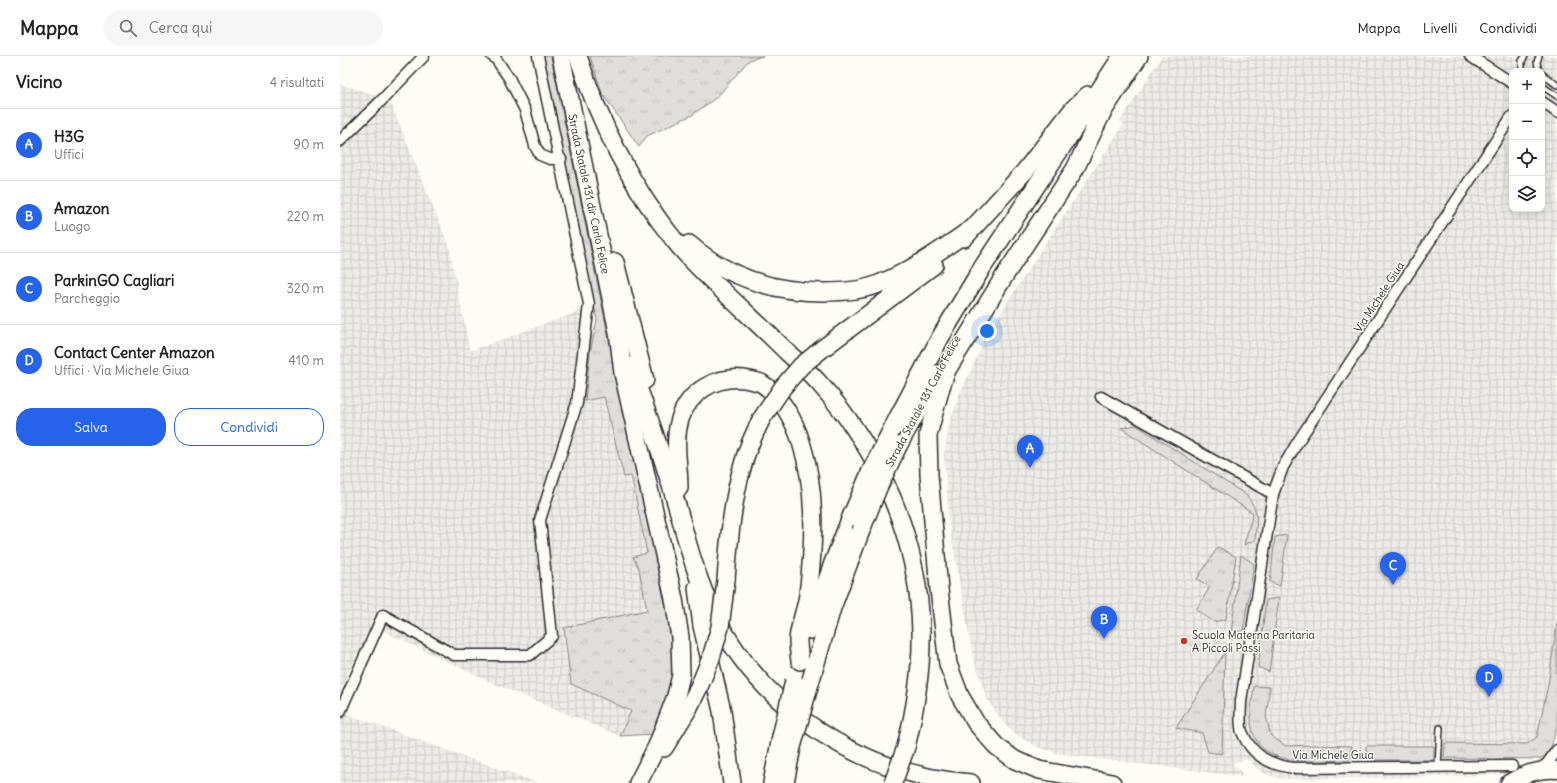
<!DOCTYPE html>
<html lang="it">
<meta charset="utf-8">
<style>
body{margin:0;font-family:Delius,sans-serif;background:#f6f6f6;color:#222}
.controls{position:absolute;right:12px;top:12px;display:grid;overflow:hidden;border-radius:8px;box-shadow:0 2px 10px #0003}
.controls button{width:36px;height:36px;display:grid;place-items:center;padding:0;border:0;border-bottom:1px solid #e0e0e0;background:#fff;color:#222;font:20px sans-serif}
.you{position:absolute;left:647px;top:275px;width:14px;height:14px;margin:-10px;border:3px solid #fff;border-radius:50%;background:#1a73e8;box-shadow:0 0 0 6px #1a73e833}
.badge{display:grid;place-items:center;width:26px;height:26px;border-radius:50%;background:#2563eb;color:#fff;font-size:13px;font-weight:700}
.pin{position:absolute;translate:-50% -33px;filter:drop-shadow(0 1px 2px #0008)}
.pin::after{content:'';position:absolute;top:21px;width:14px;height:12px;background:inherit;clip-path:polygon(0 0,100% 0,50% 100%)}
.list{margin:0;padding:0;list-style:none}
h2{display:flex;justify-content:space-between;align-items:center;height:52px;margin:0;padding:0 16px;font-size:17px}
h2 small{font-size:13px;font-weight:400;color:#767676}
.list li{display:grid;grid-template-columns:26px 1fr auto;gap:12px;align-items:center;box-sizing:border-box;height:72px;padding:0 16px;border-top:1px solid #e0e0e0}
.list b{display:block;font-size:15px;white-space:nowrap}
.list p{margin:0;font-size:13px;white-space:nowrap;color:#767676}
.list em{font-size:13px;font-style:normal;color:#767676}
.actions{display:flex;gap:8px;padding:12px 16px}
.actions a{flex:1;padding:9px 0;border:1px solid #2563eb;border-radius:16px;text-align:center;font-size:14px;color:#2563eb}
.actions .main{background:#2563eb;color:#fff}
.icon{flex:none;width:22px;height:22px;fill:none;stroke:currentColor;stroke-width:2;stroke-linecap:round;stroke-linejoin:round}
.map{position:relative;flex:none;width:1217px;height:727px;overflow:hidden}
header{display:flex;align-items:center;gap:24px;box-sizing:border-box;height:56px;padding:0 20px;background:#fff;border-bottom:1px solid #e0e0e0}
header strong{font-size:19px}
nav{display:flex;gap:22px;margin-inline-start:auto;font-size:14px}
.search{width:280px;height:36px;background:#f6f6f6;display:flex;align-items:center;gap:10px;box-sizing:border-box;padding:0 14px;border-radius:22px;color:#767676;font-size:15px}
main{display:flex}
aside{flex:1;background:#fff}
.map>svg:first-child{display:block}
.industrial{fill:url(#industrial-grid);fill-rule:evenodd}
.grass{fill:url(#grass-tufts);stroke:#858482}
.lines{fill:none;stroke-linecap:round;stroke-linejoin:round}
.service-casing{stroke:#2b2b2b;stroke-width:8}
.minor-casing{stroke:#2b2b2b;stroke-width:13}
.primary-casing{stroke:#2b2b2b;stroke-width:19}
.trunk-casing{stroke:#2b2b2b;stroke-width:20}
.service{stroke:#fdfcf7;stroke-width:5}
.minor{stroke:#fdfcf7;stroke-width:10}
.primary{stroke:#fdfcf7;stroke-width:16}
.trunk{stroke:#fdfcf7;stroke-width:17}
.trunk-bridge-casing{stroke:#2b2b2b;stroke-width:20;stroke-linecap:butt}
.trunk-bridge{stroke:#fdfcf7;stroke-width:17}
.poi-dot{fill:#c8321e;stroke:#fdfcf7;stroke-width:1.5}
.labels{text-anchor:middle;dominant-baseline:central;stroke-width:3;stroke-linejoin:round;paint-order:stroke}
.street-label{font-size:11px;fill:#2b2b2b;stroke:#fdfcf7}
.poi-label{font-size:11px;fill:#2b2b2b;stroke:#fdfcf7;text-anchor:start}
</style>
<header>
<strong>Mappa</strong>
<div class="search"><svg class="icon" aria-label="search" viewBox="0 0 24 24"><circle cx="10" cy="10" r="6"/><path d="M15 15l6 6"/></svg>Cerca qui</div>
<nav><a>Mappa</a><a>Livelli</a><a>Condividi</a></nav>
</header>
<main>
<aside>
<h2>Vicino<small>4 risultati</small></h2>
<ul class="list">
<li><span class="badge">A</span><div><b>H3G</b><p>Uffici</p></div><em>90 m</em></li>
<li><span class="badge">B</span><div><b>Amazon</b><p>Luogo</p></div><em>220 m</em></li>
<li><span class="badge">C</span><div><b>ParkinGO Cagliari</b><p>Parcheggio</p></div><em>320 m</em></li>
<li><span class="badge">D</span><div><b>Contact Center Amazon</b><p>Uffici · Via Michele Giua</p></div><em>410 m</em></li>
</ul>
<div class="actions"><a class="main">Salva</a><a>Condividi</a></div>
</aside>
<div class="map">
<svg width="1217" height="727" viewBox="0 0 1217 727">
<defs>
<pattern id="industrial-grid" width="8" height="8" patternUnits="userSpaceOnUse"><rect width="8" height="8" fill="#edece8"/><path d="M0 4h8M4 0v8" fill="none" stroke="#cbcbc7"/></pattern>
<pattern id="grass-tufts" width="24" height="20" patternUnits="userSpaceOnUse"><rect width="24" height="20" fill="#dfdeda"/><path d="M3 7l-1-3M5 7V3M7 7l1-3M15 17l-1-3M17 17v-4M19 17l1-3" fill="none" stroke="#c0bfbb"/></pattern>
</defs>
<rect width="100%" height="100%" fill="#fdfcf7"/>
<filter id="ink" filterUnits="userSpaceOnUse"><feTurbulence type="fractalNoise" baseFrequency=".025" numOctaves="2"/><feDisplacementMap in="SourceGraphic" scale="8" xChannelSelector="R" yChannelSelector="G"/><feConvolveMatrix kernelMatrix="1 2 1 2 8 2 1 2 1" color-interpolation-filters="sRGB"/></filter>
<g filter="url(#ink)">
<g class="industrial">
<path d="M822,0H1217V631L1197,681L1188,688L1180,689L1173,718L1093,721L943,723L931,720L919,714L907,703L892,707L906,721L720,698L697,691L677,679L662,665L647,643L633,601L609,468L604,398L609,369L619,339L640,295L642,286L707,185L784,68L780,65ZM1172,15H1202V153H1172Z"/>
<path d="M0,28L49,43L109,190L130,295L246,253L335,600L280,680L150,626L31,569L0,637Z"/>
<path d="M7,658L198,727H0V660Z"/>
</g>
<g class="grass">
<path d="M204,0H211L284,357L332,578L335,600L331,638L314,678L280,680L291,655L231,628L224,572L307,554L299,513L293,501L307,497L291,420L284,421L264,341L245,345L250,297L257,264Z"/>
<path d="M250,0H423L409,4L377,41L352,59L307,80L299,91L262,37Z"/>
<path d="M796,369L905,438C920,454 917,464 915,484L904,489L913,457L781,372Z"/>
<path d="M947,479L940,530L930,526L935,481Z"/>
<path d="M878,491L896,501L886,563L874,566L856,554L870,531L857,523Z"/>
<path d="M901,499L914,508L903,575L891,577Z"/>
<path d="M939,542L929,616L918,611L926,544Z"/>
<path d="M1217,567V671L1211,691L1205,700L1200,703L1104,702L1105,687L1187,688L1197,681L1208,629Z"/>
<path d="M885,596L882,698L868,696L862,677L836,672Z"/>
<path d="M914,630L930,631L926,660L931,680L946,690L976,689L1012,690L1009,704C974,704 913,715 911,664C910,653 913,641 914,630Z"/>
<path d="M1026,690H1094V704H1030L1027,702Z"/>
</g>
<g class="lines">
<defs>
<g id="service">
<path d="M1182,15V5L1185,0"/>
<path d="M1199,15L1197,6L1199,0"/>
<path d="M1202,18L1217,29"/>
<path d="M1202,30L1217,40"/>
<path d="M1098,711L1100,672"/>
</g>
<g id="minor">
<path d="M152,0L156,3L169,22L185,54L195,90L200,99L210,103H221"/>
<path d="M1130,0L1172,27"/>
<path d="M1202,46L1217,56"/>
<path d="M0,85L40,46L84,0"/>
<path d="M761,341L933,438"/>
<path d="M0,656L43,559L114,599H190L212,580L200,464L237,347L249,248L198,0"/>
<path d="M1172,710L954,712C930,709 912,700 902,676C899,668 901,654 901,645L933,438L943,411L957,387L1172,60"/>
<path d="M1198,714L1207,708L1217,694"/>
</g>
<path id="primary" d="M1169,727C1183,718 1200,713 1217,714"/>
<g id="trunk">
<path d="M221,0L278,276L283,317L334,543L340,581L341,619L336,640L317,690L298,727"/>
<path d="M238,0C259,65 292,133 335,185C349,203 366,219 383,235C404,255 426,275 447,296C458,306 469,316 479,327C540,395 579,483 581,576C582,615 575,654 566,691"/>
<path d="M761,59L735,113L665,219L607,314L601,331L588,379L589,419L599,533L608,608L620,640L636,667L656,690L675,704L699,714L772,727"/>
<path d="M754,69L799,0"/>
<path d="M624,182L685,115L734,52L748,39"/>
<path d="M349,188C387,221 434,236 484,236C501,236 520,235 536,229C570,216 600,195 630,174"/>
<path d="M275,206L305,324"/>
<path d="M482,293L594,209"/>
<path d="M290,310C306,352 320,393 333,436C345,476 354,518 373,556C423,655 521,719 631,727"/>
<path d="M552,373L600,282L642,212L782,0"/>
<path d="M558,390L598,318"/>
<path d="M339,432C339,408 333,386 340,363C349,335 376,320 404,323C409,324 416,325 421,327C440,338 455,366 461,386C477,435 474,489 468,539C466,554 459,569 458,584C458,590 459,598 460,605"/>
<path d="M386,524C389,484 392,444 404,405C408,390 415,376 422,362"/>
<path d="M357,532L362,570L382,655L392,727"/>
<path d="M470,574L493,507L511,461"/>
<path d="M470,627L492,552L520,477"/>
<path d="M324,692L348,653L359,631"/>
<path d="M432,727L441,681"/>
<path d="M445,727L452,691"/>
</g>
</defs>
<use href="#service" class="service-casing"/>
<use href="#minor" class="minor-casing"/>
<use href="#primary" class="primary-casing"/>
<use href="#trunk" class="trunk-casing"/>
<use href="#service" class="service"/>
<use href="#minor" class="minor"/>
<use href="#primary" class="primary"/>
<use href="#trunk" class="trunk"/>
<defs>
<g id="trunk-bridge">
<path d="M422,362L443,331L461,310L482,293"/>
<path d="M511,461L530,417L552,373"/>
<path d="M520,477L538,432L558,390"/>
<path d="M359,631L371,602L380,571L386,524"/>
<path d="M441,681L454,625"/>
<path d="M452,691L470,627"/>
<path d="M553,727L566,691"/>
</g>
</defs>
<use href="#trunk-bridge" class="trunk-bridge-casing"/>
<use href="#trunk-bridge" class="trunk-bridge"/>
</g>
</g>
<circle class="poi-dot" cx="844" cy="585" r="4"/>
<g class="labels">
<g class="street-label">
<text transform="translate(249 138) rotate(78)">Strada Statale 131 dir Carlo Felice</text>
<text transform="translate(1039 241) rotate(-57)">Via Michele Giua</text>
<text transform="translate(583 345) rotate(-62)">Strada Statale 131 Carlo Felice</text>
<text x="993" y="699">Via Michele Giua</text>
</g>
<g class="poi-label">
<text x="852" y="579">Scuola Materna Paritaria<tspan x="852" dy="13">A Piccoli Passi</tspan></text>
</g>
</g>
</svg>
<div class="controls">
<button>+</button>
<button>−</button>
<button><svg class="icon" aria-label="locate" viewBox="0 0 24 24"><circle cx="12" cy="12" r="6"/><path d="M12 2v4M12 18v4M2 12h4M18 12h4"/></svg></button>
<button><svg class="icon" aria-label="layers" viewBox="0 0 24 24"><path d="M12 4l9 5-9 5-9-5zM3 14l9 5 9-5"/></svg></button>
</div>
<div class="you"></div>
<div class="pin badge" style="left:690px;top:412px">A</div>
<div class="pin badge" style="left:764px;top:583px">B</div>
<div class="pin badge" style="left:1053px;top:529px">C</div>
<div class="pin badge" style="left:1149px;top:641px">D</div>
</div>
</main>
